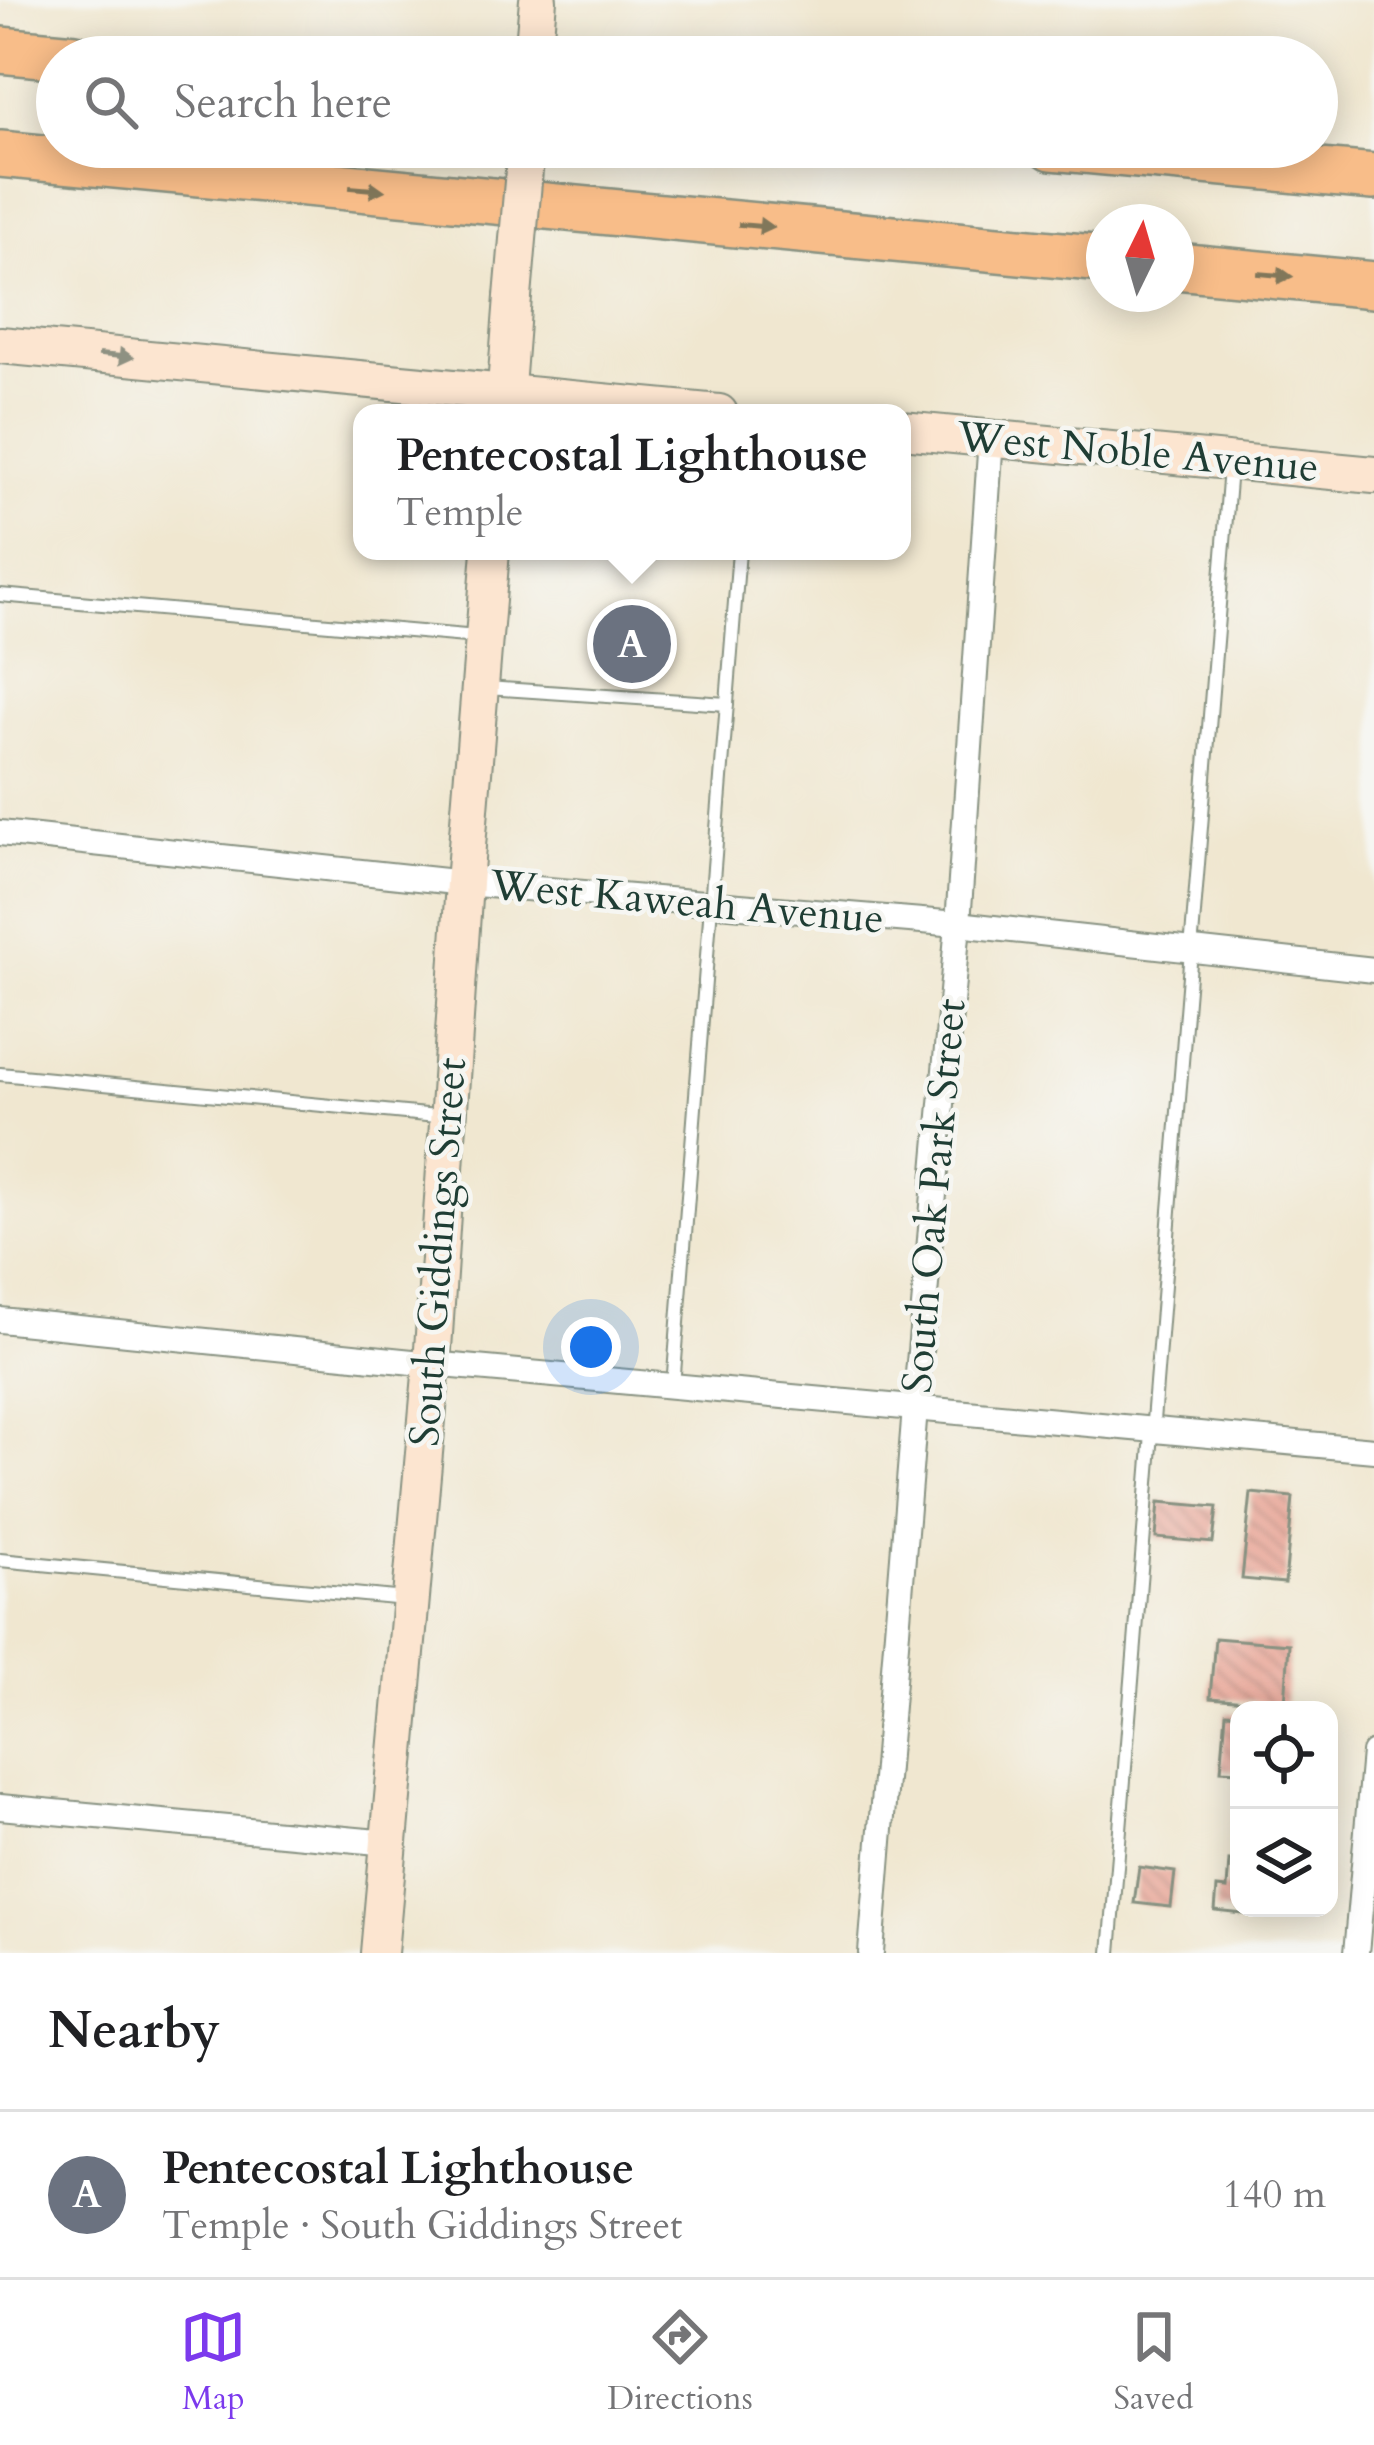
<!DOCTYPE html>
<meta charset="utf-8">
<style>
body{margin:0;font-family:Cardo,serif;background:#f6f6f6;color:#202124}
.controls{position:absolute;right:36px;bottom:36px;display:grid;overflow:hidden;border-radius:24px;box-shadow:0 6px 30px #0003}
.controls button{width:108px;height:108px;display:grid;place-items:center;padding:0;border:0;border-bottom:3px solid #e0e0e0;background:#fff;color:#202124;font:60px sans-serif}
.compass{position:absolute;left:1086px;top:204px;width:108px;height:108px;border-radius:50%;background:#fff;box-shadow:0 6px 30px #0003;rotate:5deg}
.you{position:absolute;left:591px;top:1347px;width:42px;height:42px;margin:-30px;border:9px solid #fff;border-radius:50%;background:#1a73e8;box-shadow:0 0 0 18px #1a73e833}
.badge{display:grid;place-items:center;width:78px;height:78px;border-radius:50%;background:#7c3aed;color:#fff;font-size:39px;font-weight:700}
.pin{position:absolute;translate:-50% -50%;border:6px solid #fff;box-shadow:0 3px 12px #0006}
.popup{position:absolute;left:353px;top:404px;width:558px;height:156px;box-sizing:border-box;display:grid;place-content:center;border-radius:24px;background:#fff;filter:drop-shadow(0 3px 9px #0005);font-size:39px;white-space:nowrap;color:#757577}
.popup b{font-size:45px;color:#202124}
.popup::after{content:'';position:absolute;left:50%;top:100%;margin-left:-24px;border:24px solid transparent;border-top-color:#fff}
.list{margin:0;padding:0;list-style:none}
h2{display:flex;justify-content:space-between;align-items:center;height:156px;margin:0;padding:0 48px;font-size:51px}
h2 small{font-size:39px;font-weight:400;color:#757577}
.list li{display:grid;grid-template-columns:78px 1fr auto;gap:36px;align-items:center;box-sizing:border-box;height:168px;padding:0 48px;border-top:3px solid #e0e0e0}
.list b{display:block;font-size:45px;white-space:nowrap}
.list p{margin:0;font-size:39px;white-space:nowrap;color:#757577}
.list em{font-size:39px;font-style:normal;color:#757577}
.icon{flex:none;width:66px;height:66px;fill:none;stroke:currentColor;stroke-width:2;stroke-linecap:round;stroke-linejoin:round}
.map{position:relative;flex:none;width:1374px;height:1953px;overflow:hidden}
.search{position:absolute;background:#fff;box-shadow:0 6px 30px #0003;left:36px;right:36px;top:36px;height:132px;display:flex;align-items:center;gap:30px;box-sizing:border-box;padding:0 42px;border-radius:66px;color:#757577;font-size:45px}
.sheet{height:324px;background:#fff}
nav{display:flex;justify-content:space-around;align-items:center;box-sizing:border-box;height:168px;border-top:3px solid #e0e0e0;background:#fff;font-size:33px;color:#757577}
nav a{display:grid;justify-items:center;gap:6px}
nav .on{color:#7c3aed}
.map>svg:first-child{display:block}
.building{fill:url(#building-back-hatch)}
.lines{fill:none;stroke-linecap:round;stroke-linejoin:round}
.lane-casing{stroke:#889282;stroke-width:16}
.street-casing{stroke:#889282;stroke-width:28}
.secondary-casing{stroke:#889282;stroke-width:40}
.highway-casing{stroke:#889282;stroke-width:50}
.lane{stroke:#fff;stroke-width:12}
.street{stroke:#fff;stroke-width:24}
.secondary{stroke:#fce5d0;stroke-width:36}
.highway{stroke:#f8bd89;stroke-width:45}
.secondary-bridge-casing{stroke:#889282;stroke-width:40;stroke-linecap:butt}
.secondary-bridge{stroke:#fce5d0;stroke-width:36}
.oneway{fill:#81775a}
.oneway2{fill:#8e9182}
.labels{text-anchor:middle;dominant-baseline:central;stroke-width:9;stroke-linejoin:round;paint-order:stroke}
.street-label{font-size:42px;fill:#1f3d34;stroke:#f6f6f2}
</style>
<div class="map">
<svg width="1374" height="1953" viewBox="0 0 1374 1953">
<defs>
<pattern id="building-back-hatch" width="6" height="6" patternUnits="userSpaceOnUse" patternTransform="scale(3)"><rect width="6" height="6" fill="#e8a091"/><path d="M-1 5l2 2M0 0l6 6M5-1l2 2" fill="none" stroke="#bb8477"/></pattern>
</defs>
<rect width="100%" height="100%" fill="#f6f6f2"/>
<filter id="ink" filterUnits="userSpaceOnUse"><feTurbulence type="fractalNoise" baseFrequency=".00833" numOctaves="2"/><feDisplacementMap in="SourceGraphic" scale="24" xChannelSelector="R" yChannelSelector="G"/><feConvolveMatrix kernelMatrix="1 2 1 2 8 2 1 2 1" color-interpolation-filters="sRGB"/></filter>
<filter id="wash" filterUnits="userSpaceOnUse"><feTurbulence type="fractalNoise" baseFrequency=".004" numOctaves="4" result="noise"/><feDisplacementMap in="SourceGraphic" scale="48" xChannelSelector="R" yChannelSelector="G"/><feGaussianBlur stdDeviation="2.7" result="paint"/><feColorMatrix in="noise" values="0 0 0 0 0 0 0 0 0 0 0 0 0 0 0 0 0 1.4 0 .05"/><feComposite in="paint" operator="in"/></filter>
<g filter="url(#wash)">
<rect width="100%" height="100%" fill="#f0e7d0"/>
<g id="blocks">
<g class="building">
<path d="M1251,1493L1293,1497L1285,1583L1242,1579Z"/>
<path d="M1159,1502L1217,1507L1213,1543L1156,1538Z"/>
<path d="M1215,1638L1289,1644L1285,1704L1210,1698Z"/>
<path d="M1226,1713L1239,1714V1771L1221,1770Z"/>
<path d="M1229,1861L1239,1862V1908H1273L1272,1917L1215,1911L1217,1888L1227,1889Z"/>
<path d="M1139,1867L1175,1872L1171,1907L1134,1903Z"/>
</g>
</g>
</g>
<g filter="url(#ink)">
<use href="#blocks" fill-opacity="0" stroke="#889282" stroke-width="3"/>
<g class="lines">
<defs>
<g id="lane">
<path d="M0,595L477,637"/>
<path d="M487,688L727,704"/>
<path d="M0,1074L447,1117"/>
<path d="M673,1386L739,551"/>
<path d="M0,1560L405,1599"/>
<path d="M1110,1953L1230,468"/>
</g>
<g id="street">
<path d="M0,833L464,883L958,924L1374,970"/>
<path d="M0,1320L432,1364L1374,1450"/>
<path d="M0,1807L389,1843"/>
<path d="M871,1953L915,1408L958,924L991,438"/>
<path d="M1356,1953L1374,1753"/>
</g>
<g id="secondary">
<path d="M533,57L538,0"/>
<path d="M0,345L719,413"/>
<path d="M504,413L513,297"/>
<path d="M902,430L1374,475"/>
<path d="M379,1953L432,1364L464,883L491,551"/>
</g>
<g id="highway">
<path d="M0,50L75,57"/>
<path d="M1052,147L1374,177"/>
<path d="M0,154L1104,259"/>
<path d="M1176,266L1374,285"/>
</g>
</defs>
<use href="#lane" class="lane-casing"/>
<use href="#street" class="street-casing"/>
<use href="#secondary" class="secondary-casing"/>
<use href="#highway" class="highway-casing"/>
<use href="#lane" class="lane"/>
<use href="#street" class="street"/>
<use href="#secondary" class="secondary"/>
<use href="#highway" class="highway"/>
<defs>
<path id="secondary-bridge" d="M513,297L526,147"/>
</defs>
<use href="#secondary-bridge" class="secondary-bridge-casing"/>
<use href="#secondary-bridge" class="secondary-bridge"/>
</g>
<defs><path id="oneway-solid" d="M-6-.8H1V-3.2L6.5 0L1 3.2V.8H-6Z" transform="scale(3)"/></defs>
<g class="oneway">
<use href="#oneway-solid" transform="translate(367 189) rotate(5)"/>
<use href="#oneway-solid" transform="translate(756 226) rotate(5)"/>
<use href="#oneway-solid" transform="translate(1275 275) rotate(5)"/>
</g>
<use class="oneway2" href="#oneway-solid" transform="translate(116 356) rotate(5)"/>
</g>
<g class="labels">
<g class="street-label">
<text transform="translate(1138 452) rotate(5)">West Noble Avenue</text>
<text transform="translate(687 902) rotate(5)">West Kaweah Avenue</text>
<text transform="translate(934 1196) rotate(-85)">South Oak Park Street</text>
<text transform="translate(438 1252) rotate(-86)">South Giddings Street</text>
</g>
</g>
</svg>
<div class="controls">
<button><svg class="icon" aria-label="locate" viewBox="0 0 24 24"><circle cx="12" cy="12" r="6"/><path d="M12 2v4M12 18v4M2 12h4M18 12h4"/></svg></button>
<button><svg class="icon" aria-label="layers" viewBox="0 0 24 24"><path d="M12 4l9 5-9 5-9-5zM3 14l9 5 9-5"/></svg></button>
</div>
<svg class="compass" viewBox="-18 -18 36 36"><path d="M0-13l5 13h-10z" fill="#e53935"/><path d="M0 13l5-13h-10z" fill="#757577"/></svg>
<div class="you"></div>
<div class="pin badge" style="left:632px;top:644px;background:#6b7280">A</div>
<div class="popup"><b>Pentecostal Lighthouse</b>Temple</div>
<div class="search"><svg class="icon" aria-label="search" viewBox="0 0 24 24"><circle cx="10" cy="10" r="6"/><path d="M15 15l6 6"/></svg>Search here</div>
</div>
<section class="sheet">
<h2>Nearby<small></small></h2>
<ul class="list">
<li><span class="badge" style="background:#6b7280">A</span><div><b>Pentecostal Lighthouse</b><p>Temple · South Giddings Street</p></div><em>140 m</em></li>
</ul>
</section>
<nav>
<a class="on"><svg class="icon" aria-label="map" viewBox="0 0 24 24"><path d="M3 6l6-2 6 2 6-2v14l-6 2-6-2-6 2zM9 4v14M15 6v14"/></svg>Map</a>
<a><svg class="icon" aria-label="directions" viewBox="0 0 24 24"><path d="M12 3l9 9-9 9-9-9zM9 14v-3h6M13 9l2 2-2 2"/></svg>Directions</a>
<a><svg class="icon" aria-label="saved" viewBox="0 0 24 24"><path d="M7 4h10v16l-5-4-5 4z"/></svg>Saved</a>
</nav>
